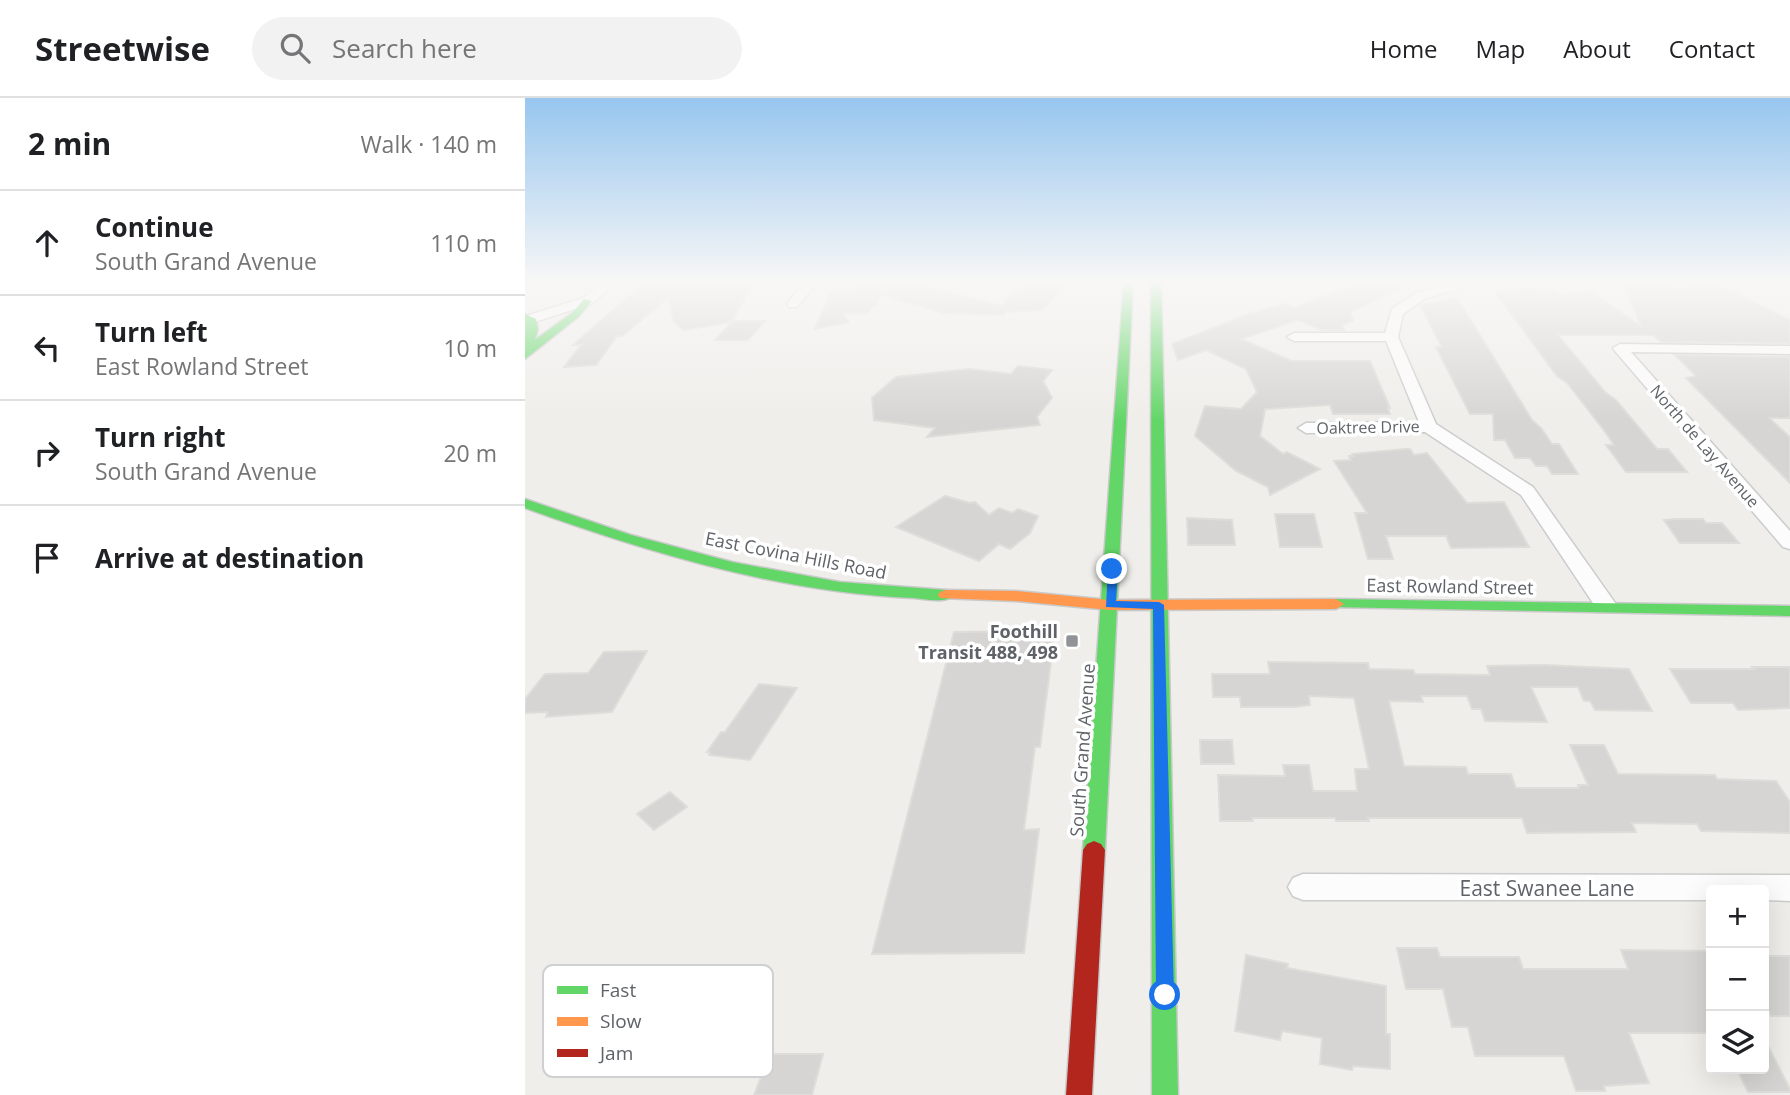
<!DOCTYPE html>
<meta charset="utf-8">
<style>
body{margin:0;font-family:"Open Sans",sans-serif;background:#f2f2f2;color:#202124}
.controls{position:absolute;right:21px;bottom:21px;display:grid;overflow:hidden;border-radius:7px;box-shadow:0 7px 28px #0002}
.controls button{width:63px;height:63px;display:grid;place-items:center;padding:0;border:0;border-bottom:2px solid #e0e0e0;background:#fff;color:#202124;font:35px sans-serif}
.stop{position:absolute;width:21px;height:21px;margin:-16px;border:5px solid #1a73e8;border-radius:50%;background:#fff}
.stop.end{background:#1a73e8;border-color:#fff;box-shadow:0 2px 7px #0008}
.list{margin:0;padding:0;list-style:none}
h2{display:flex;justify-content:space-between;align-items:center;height:91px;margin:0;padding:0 28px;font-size:30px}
h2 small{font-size:23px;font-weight:400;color:#757577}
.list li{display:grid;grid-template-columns:46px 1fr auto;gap:21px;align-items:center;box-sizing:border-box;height:105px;padding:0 28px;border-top:2px solid #e0e0e0}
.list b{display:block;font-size:26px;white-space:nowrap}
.list p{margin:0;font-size:23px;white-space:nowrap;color:#757577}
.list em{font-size:23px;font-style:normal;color:#757577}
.icon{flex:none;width:38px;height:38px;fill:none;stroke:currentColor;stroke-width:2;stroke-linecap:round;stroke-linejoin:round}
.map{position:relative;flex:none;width:1265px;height:997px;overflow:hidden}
header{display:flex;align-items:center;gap:42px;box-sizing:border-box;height:98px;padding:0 35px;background:#fff;border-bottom:2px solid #e0e0e0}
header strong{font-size:33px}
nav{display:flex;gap:38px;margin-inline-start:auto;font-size:24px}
.search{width:490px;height:63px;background:#f2f2f2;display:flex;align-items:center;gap:18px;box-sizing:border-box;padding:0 24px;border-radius:38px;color:#757577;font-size:26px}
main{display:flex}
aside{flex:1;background:#fff}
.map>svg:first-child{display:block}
.building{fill:#d6d5d3;stroke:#deddd9;stroke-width:2}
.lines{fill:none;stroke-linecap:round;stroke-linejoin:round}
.street-casing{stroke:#cbcccc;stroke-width:3}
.fast-casing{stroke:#cacacb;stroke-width:3}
.slow-casing{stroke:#cacacb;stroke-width:3}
.jam-casing{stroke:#cacacb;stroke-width:3}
.street{fill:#fdfcfc;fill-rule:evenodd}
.fast{fill:#63d668;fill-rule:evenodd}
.slow{fill:#ff974d;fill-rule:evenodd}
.jam{fill:#b3261e;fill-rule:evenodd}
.route{fill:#1a73e8}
.poi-dot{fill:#919496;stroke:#fff;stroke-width:2.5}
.labels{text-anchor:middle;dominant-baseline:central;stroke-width:7;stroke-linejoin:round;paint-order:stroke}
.far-street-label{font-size:16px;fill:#5f6368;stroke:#fff}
.street-label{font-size:18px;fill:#5f6368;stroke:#fff}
.poi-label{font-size:18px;font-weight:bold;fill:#5f6368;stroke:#fff;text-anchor:end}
.near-street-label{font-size:21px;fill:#5f6368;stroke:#fff}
.key{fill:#fff;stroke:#cfd0d2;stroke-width:2}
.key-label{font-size:19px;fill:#5f6368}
</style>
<header>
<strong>Streetwise</strong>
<div class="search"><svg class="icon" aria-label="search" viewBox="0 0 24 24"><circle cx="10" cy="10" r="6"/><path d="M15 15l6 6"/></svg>Search here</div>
<nav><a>Home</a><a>Map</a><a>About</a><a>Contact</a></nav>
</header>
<main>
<aside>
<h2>2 min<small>Walk · 140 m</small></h2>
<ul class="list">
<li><svg class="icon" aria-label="ahead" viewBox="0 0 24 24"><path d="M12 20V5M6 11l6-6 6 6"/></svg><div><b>Continue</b><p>South Grand Avenue</p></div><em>110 m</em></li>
<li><svg class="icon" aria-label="left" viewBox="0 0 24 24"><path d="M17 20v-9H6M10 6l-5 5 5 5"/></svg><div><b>Turn left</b><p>East Rowland Street</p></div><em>10 m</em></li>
<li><svg class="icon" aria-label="right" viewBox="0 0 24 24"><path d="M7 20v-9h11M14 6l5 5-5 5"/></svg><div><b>Turn right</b><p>South Grand Avenue</p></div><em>20 m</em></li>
<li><svg class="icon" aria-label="arrive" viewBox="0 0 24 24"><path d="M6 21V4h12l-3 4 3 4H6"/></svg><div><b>Arrive at destination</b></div></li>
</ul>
</aside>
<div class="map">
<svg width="1265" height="997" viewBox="0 0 1265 997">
<rect width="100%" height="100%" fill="#efeeea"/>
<g class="building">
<path d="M230,183L206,224L159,232L149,224L143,200L97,238H92L71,267L39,269L56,247H48L120,184Z"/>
<path d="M328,183H408L407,190L476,208L500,183H543L517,212L480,214L479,217L420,215L355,197L351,208L346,209L344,215L318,216L324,224L290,231L307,192H327Z"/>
<path d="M837,183H893L825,214L828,223L817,227L819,232H797L773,222L716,241L767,263H845L865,310H863L865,316H808L805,307L740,311L735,338L758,356L762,354L795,371L745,397L743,389L711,373L670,338L680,308L716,311L732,294L721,271L681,252L653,262L647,246L726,215L760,206L770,210Z"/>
<path d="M1098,183H1141L1147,190L1189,185L1265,222V245L1136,244L1128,237H1033L1080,294L1091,302L1132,351H1143L1162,374H1101L1081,347H1089L1078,331L1042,285L1032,278L970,194L1005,189L1014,192L1024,190L1035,196L1066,194L1116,228Z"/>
<path d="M932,200L1007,322L1016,330L1027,346H1034L1053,376H1027L1022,368H1011L1005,360H990L980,342H969L968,316H945L911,249H917L895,207Z"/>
<path d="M208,223H240L223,242H190Z"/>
<path d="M1150,257L1265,259V320H1244L1265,339V385L1161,280L1171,278Z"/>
<path d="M493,268L527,272L518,283L527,300L512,319L515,327L402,339L410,330L349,322L347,300L371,279L444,271L486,276Z"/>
<path d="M880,351H885L889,357L902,355L942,405L979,404L1004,449L926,450L921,438H861L868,461H843L830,415H842L809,363L826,362L824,358H828L827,356Z"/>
<path d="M420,398L445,405L450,404L464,417L474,410L487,415L493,411L513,418L505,435L485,451L474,446L454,463L371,429Z"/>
<path d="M750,416H789L797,449H755Z"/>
<path d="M662,420L707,422L710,447H663Z"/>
<path d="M1151,421H1178L1181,425H1197L1214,445H1155L1139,422Z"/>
<path d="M530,533L515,649H510L499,732L514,731L499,855L347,856L429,534Z"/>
<path d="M122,553L87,614L21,619L23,614L0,615V601L20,576L63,575L79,554Z"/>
<path d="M743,564L843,565L844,571L888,572L890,576L965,577L962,568L1019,567L1104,571L1127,613L1070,612L1065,603H1059L1053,589H1006L1022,624L960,623L956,611H947L942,598H896L898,604L864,603L879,668L941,669L943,676H986L991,690H1054L1053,687H1063L1045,647H1079L1093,676L1190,677L1192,681L1251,683L1265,704V735L1176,733L1172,726L1107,725L1111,734L1002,735L997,720H843L844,723H811L810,720H727L728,723H695L693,677L760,678L758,667H784L788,693H832L830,671H844L829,600L784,598L785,607L770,609H716L715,599H688L687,576H745Z"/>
<path d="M1227,569H1265V610L1213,612L1208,605H1166L1145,571H1229Z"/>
<path d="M234,586L272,590L225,662L184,657L185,654H182L196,634H200Z"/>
<path d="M675,642H707L709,666H676Z"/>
<path d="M145,694L162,709L129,732L112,716Z"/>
<path d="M872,850H912L915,859H994L998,871H1103L1096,852L1186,853V935H1104L1124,985L1079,988L1080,993H1051L1039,958H950L943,929H927L918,891H881Z"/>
<path d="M721,857L763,866L762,870L861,888V936H865V971L828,968L827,972L795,966L797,940L757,933L755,942L710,933Z"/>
<path d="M1239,858H1265V918H1246L1239,903Z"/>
<path d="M1239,940L1265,991V994H1223L1212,971H1239Z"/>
<path d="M245,956H298L287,997H229Z"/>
</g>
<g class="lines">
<defs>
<g id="street">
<path d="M80,183H94L66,206L6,225L0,222L1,218L58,200Z"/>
<path d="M280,183H293L272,209H264L262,206Z"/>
<path d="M460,183H472L465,190L461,189Z"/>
<path d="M937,183H959L899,201L878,216L873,239L911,326L1008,389L1093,509L1090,514H1074L996,397L900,334L781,335L773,330L781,325L894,324L861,243H769L762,239L769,235H860L867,211L891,195Z"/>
<path d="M1038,183H1072C1064,189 1046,189 1038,183Z"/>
<path d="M1095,246L1265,248V256L1106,254L1265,433V451L1258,449L1090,253L1088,250Z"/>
<path d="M778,776L1265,777V803L1239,802V792H1186V802H778L768,798L763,789L768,780Z"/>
</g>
<g id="fast">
<path d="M599,183H608L580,752L576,758L569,761L562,758L558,752Z"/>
<path d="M626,183H636L653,997H627Z"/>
<path d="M59,201L67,203L53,219L0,261C0,244 1,232 0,216L11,221L13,231L10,242L47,215Z"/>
<path d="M0,401L106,437L207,464L315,484L421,492L429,497C421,506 400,501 388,500C255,494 124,455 0,410Z"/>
<path d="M811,501L1265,508V518L805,509L803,506Z"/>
</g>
<path id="slow" d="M421,492L490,493L585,502L811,501L819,506L811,511L585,512L490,503L415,500L413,497L415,494Z"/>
<path id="jam" d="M569,743L576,746L580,752L567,997H541L558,752L562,746Z"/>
</defs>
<use href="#street" class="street-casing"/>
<use href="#fast" class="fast-casing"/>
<use href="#slow" class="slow-casing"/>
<use href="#jam" class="jam-casing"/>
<use href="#street" class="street"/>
<use href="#fast" class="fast"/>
<use href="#slow" class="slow"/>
<use href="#jam" class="jam"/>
</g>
<linearGradient id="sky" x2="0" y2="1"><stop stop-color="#97c6ef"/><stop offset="0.57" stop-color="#f8f7f6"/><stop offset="1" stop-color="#f8f7f6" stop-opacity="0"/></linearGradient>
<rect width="1265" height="323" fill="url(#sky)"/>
<path class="route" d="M583,469L593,471L591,503L634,504L639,507L649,897L646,903L640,906L634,903L631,897L628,511L581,509Z"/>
<rect class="poi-dot" x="540" y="536" width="14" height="14" rx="3.5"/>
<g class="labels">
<g class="far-street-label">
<text transform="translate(843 329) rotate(-1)">Oaktree Drive</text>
<text transform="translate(1180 348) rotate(49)">North de Lay Avenue</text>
</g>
<g class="street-label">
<text transform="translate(271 457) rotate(11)">East Covina Hills Road</text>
<text transform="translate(925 488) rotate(1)">East Rowland Street</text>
<text transform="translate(557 652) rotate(-86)">South Grand Avenue</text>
</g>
<g class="poi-label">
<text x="533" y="533">Foothill<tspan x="533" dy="21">Transit 488, 498</tspan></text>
</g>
<g class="near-street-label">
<text x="1022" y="790">East Swanee Lane</text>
</g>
</g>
<rect x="18" y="867" width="230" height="112" rx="10" class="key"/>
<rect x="32" y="888" width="31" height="8" fill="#63d668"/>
<rect x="32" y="919" width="31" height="9" fill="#ff974d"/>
<rect x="32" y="951" width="31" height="8" fill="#b3261e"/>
<g class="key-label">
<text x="75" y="899">Fast</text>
<text x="75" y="930">Slow</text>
<text x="75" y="962">Jam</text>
</g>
</svg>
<div class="controls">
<button>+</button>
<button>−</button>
<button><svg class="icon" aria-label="layers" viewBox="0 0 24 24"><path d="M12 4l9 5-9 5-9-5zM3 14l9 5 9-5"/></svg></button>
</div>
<div class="stop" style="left:640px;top:897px"></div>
<div class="stop end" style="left:587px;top:471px"></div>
</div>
</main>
